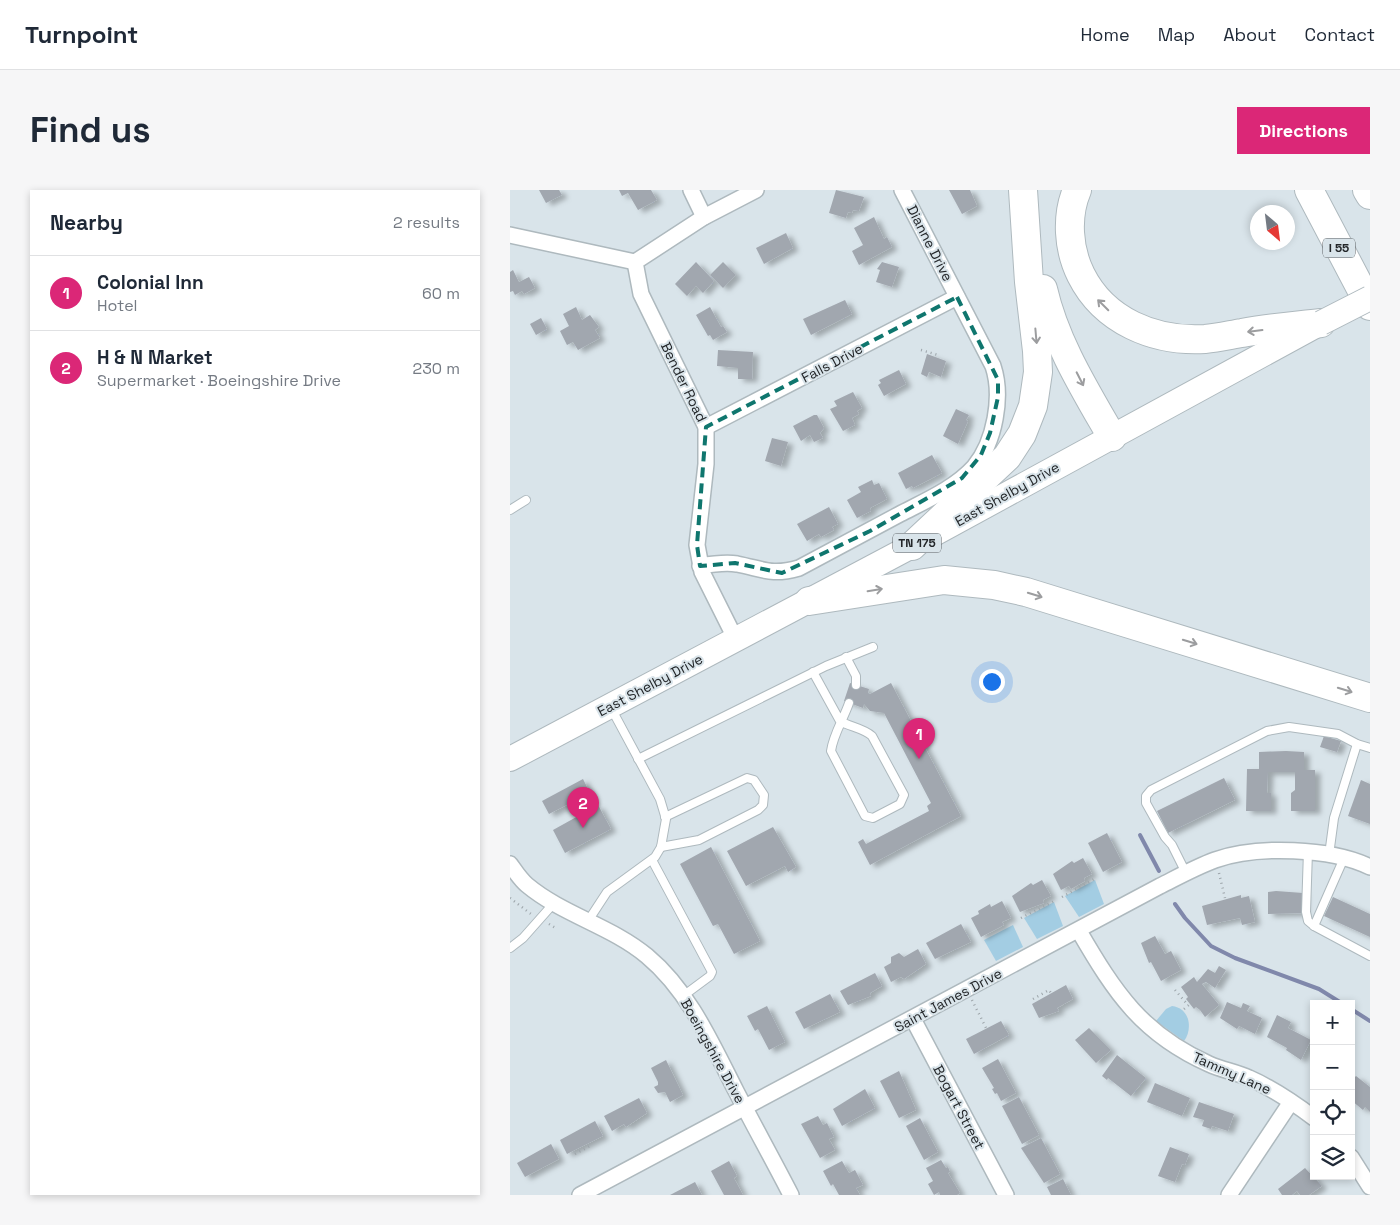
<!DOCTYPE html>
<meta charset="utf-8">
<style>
body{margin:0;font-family:"Space Grotesk",sans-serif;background:#f6f6f7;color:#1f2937}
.controls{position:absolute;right:15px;bottom:15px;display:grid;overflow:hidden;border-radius:0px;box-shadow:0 2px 8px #0003}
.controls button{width:45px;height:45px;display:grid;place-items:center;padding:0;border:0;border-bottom:1px solid #e0e1e3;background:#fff;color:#1f2937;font:25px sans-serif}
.compass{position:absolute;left:740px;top:15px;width:45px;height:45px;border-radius:50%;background:#fff;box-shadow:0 2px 8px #0003;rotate:152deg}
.you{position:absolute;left:481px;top:491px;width:18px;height:18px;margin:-12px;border:4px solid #fff;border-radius:50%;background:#1a73e8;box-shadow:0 0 0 8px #1a73e833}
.badge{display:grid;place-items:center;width:32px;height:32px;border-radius:50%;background:#db2777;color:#fff;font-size:16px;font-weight:700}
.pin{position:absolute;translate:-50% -41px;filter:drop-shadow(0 1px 2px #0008)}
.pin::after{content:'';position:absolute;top:26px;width:18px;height:15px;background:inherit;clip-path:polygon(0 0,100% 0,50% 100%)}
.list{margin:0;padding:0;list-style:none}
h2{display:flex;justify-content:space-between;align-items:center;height:65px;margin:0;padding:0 20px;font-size:21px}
h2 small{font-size:16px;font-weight:400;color:#747a83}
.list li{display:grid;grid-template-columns:32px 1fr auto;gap:15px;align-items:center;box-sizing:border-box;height:75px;padding:0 20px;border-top:1px solid #e0e1e3}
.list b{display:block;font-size:19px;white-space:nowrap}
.list p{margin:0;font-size:16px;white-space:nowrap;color:#747a83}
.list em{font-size:16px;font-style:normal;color:#747a83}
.icon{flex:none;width:28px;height:28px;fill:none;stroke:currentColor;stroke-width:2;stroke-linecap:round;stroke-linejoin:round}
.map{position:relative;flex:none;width:860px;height:1005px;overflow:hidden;border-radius:0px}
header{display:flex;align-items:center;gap:30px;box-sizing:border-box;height:70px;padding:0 25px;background:#fff;border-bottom:1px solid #e0e1e3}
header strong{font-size:24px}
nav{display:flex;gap:28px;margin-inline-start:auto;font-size:18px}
.intro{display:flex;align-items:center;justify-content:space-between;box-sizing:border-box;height:120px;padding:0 30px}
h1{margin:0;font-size:35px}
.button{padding:12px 22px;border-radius:0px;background:#db2777;color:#fff;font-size:18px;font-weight:700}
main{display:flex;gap:30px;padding:0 30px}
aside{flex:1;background:#fff;border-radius:0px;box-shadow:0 2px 8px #0003}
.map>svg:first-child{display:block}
.green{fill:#a3cde3}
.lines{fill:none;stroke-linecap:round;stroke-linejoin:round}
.stream{stroke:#8088ab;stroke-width:4}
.building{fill:#a1a7af;filter:url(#shadow)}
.service-casing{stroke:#aeb9be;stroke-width:10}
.minor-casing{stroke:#aeb9be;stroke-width:18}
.primary-casing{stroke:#aeb9be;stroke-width:26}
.motorway-casing{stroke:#aeb9be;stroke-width:30}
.path{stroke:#9da5aa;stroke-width:2.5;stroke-dasharray:1 4;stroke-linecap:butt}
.service{stroke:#fff;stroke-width:8}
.minor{stroke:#fff;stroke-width:15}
.primary{stroke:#fff;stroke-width:24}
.motorway{stroke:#fff;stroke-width:28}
.primary-bridge-casing{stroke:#aeb9be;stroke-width:26;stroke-linecap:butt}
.primary-bridge{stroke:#fff;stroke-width:24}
.oneway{stroke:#9c9d9f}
.marked{fill:none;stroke:#0f766e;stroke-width:4;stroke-dasharray:10 6;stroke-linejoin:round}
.labels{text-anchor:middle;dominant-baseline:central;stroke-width:4;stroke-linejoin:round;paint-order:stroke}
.shield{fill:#d9e4ea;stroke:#5a5f63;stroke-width:1}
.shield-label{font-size:12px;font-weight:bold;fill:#232629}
.street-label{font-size:14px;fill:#232629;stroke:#d9e4ea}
</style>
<header>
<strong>Turnpoint</strong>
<nav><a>Home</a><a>Map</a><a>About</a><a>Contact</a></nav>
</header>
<div class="intro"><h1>Find us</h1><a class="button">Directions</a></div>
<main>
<aside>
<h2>Nearby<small>2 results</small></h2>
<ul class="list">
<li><span class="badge">1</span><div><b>Colonial Inn</b><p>Hotel</p></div><em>60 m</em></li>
<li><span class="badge">2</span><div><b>H &amp; N Market</b><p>Supermarket · Boeingshire Drive</p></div><em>230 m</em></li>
</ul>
</aside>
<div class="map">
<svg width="860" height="1005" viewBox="0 0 860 1005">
<defs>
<filter id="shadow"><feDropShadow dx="5.5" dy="3" stdDeviation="2.5" flood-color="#0004"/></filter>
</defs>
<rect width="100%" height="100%" fill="#d9e4ea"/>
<g class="green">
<path d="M585,690L594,714L569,727L555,706Z"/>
<path d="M544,712L553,736L527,749L514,728Z"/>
<path d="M503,735L513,757L486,771L474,750Z"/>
<path d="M662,816C680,818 683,839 674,851L646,831L656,819Z"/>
</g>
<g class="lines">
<g class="stream">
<path d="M630,645L649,681"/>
<path d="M665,714L675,728L701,756L725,768L809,799L833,814"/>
<path d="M841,819L860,831"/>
</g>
</g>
<g class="building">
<path d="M29,0H49L52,5L36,13Z"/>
<path d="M109,0H141L147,10L128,20L118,3L112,6Z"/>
<path d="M326,0L354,7L349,21L343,20L342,23L338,22L336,28L319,23Z"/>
<path d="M439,0H460L467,16L452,24Z"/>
<path d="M364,27L374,49L377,47L382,57L349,75L342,61L353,55L344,38Z"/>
<path d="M276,43L283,58L254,74L246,58Z"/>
<path d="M186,72L204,91L193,103L186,96L177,106L165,94Z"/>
<path d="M213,72L226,85L213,98L200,85Z"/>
<path d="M372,72L389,77L382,97L366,92L370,80L367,79Z"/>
<path d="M3,80L9,92L19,87L25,98L14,104L12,101L5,105L3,101L0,102V82Z"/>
<path d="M335,110L342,124L301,145L293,129Z"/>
<path d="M66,117L72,130L80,125L89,137L85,140L90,148L68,160L63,152L57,155L50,141L59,136L53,124Z"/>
<path d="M200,117L211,137L213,136L217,142L203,150L200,145L198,146L186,125Z"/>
<path d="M31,128L37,139L26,145L20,134Z"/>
<path d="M208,160L243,162L242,189H228V178L207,176Z"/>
<path d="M417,164L436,171L431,187L419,182L417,187L411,184Z"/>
<path d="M389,180L396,194L374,206L368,195L371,193L369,190Z"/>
<path d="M343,202L352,218L347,221L349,224L342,228L345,235L333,241L320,219L327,216L324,211Z"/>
<path d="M446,219L459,225L456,230L458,231L448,254L433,246Z"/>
<path d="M304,225H307L314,238L310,243L313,248L304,252L300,245L291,251L283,236Z"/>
<path d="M262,248L278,252L271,276L255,271Z"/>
<path d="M422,265L432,283L403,298L402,296L396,299L388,283Z"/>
<path d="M362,290L364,295L369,293L377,309L360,318L361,321L347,328L337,310L351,302L348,297Z"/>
<path d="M319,317L328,334L322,337L324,340L311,347L309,344L297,351L287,334Z"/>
<path d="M340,493L359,499L358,503L360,504L381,493L451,626L360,675L348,652L353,649L356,654L419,621L417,616L421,613L374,523L360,521L354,514L353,518L334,511Z"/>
<path d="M814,546L831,551L827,562L810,557Z"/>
<path d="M776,561L794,562V580H805V621H781V603L785,600V582H758L757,603H761V621H736L737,579H749V562Z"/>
<path d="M714,588L725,610L658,643L647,621Z"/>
<path d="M73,589L80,603L39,624L32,611Z"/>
<path d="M851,590L860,594V634L838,626Z"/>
<path d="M88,615L101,639L55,663L43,640Z"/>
<path d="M263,637L286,677L278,682L275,676L236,696L217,661Z"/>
<path d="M597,643L612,672L593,682L578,653Z"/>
<path d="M201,657L250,751L224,764L208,734L203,736L170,674Z"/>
<path d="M573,668L582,684L574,688L575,691L561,699L559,696L551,700L543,684L562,671L564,673Z"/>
<path d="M532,690L541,706L533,710L534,713L510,722L502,706L521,693L523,695Z"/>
<path d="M766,701L793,703V723L758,724V702Z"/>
<path d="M731,705V708L739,706L745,732L732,735L730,728L697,735L692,716Z"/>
<path d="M823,707L860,724V747L814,726Z"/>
<path d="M492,711L501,728L492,732L494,735L471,747L461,728L469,724L468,721L480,714L481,717Z"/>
<path d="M451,734L461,752L425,769L416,753Z"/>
<path d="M645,746L655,764L661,761L671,780L651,791L641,772L639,773L631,753Z"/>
<path d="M408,759L416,774L394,789L391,787L381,792L374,777L381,773V767L389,763L394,767Z"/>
<path d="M709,776L716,780L705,798L696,792L692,794L709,815L695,827L690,820L686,817L684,819L676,809L678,807L671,797L684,787L687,792L698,779L705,783Z"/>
<path d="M365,783L372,796L360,803L361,806L338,815L330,801Z"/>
<path d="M556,795L563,809L547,818L549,821L529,828L522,814Z"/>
<path d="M320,804L330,822L294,839L285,822Z"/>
<path d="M717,812L731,818L733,813L740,816L737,821L752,828L745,844L729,836L727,839L710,828Z"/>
<path d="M257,816L275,852L259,860L248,839L245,841L237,826Z"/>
<path d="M767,825L781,832L778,838L801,850L791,870L776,860L777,858L757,847Z"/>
<path d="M491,831L499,845L464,864L456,849Z"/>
<path d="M579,838L601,860L586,873L565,850Z"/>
<path d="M607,865L636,888L621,906L598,888L597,890L592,886Z"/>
<path d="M488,869L506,903L491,911L487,903L485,904L482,899L484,898L472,878Z"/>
<path d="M156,870L173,905L160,912L155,902L148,903L144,897L148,895V892L141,878Z"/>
<path d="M389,881L406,920L389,928L370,891Z"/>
<path d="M846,886L860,897V922L855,917L853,920L841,910V891Z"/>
<path d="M645,893L680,908L672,926L637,912Z"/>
<path d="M355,899L365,918L332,936L323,919Z"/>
<path d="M509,907L529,945L512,954L492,916Z"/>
<path d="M129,908L137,923L116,937L114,934L102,941L94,926Z"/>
<path d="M689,912L724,924L718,941L702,936L701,939L692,936L694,930L683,927Z"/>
<path d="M308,926L313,935L317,933L324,947L319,949L325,960L310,968L291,934Z"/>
<path d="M410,928L428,962L414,970L396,936Z"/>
<path d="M85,931L93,946L57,964L50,950Z"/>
<path d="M531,948L550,984L534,993L511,958Z"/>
<path d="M41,954L49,969L15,987L7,973Z"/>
<path d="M660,957L679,964L675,975L672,974L665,992L648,986Z"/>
<path d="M431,970L436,978L438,977L440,982L438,983L450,1003L447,1005H430L429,1002L424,1005L418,994L423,991L416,978Z"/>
<path d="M219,971L227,986L224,988L233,1005H214L201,981Z"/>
<path d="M332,971L339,983L345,980L353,995L346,998L350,1005H329L323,994L321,996L313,981Z"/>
<path d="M795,978L812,996L799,1005H790L787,1001L782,1005H772L768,999Z"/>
<path d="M553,989L561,1005H541L537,997Z"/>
<path d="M185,992L192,1005H160Z"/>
</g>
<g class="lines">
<defs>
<g id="service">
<path d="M0,320L16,310"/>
<path d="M336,467L346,486V495"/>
<path d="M303,482L330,531C340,537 353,538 362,546L394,605L390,614L363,628L355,626L321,561C323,545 334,528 339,513"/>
<path d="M128,569L316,476L363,457"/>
<path d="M151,657L189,650L248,620L253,615L254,605L244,590L237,588L155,627"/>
<path d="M798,661L796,722L798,731L804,736L860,766"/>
<path d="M819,665L824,628L847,554"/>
<path d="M142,670L202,782L200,786L173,806"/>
<path d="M676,683L662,655L655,647L636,613V606L641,600L757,541L779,537L828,544L847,554L860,558"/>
<path d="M78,731L97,702L145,667L151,657L154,640L156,629L150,609L101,518"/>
<path d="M804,736L834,668"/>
<path d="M0,758L13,748L44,713"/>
</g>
<g id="minor">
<path d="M181,0L194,27"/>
<path d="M0,45L125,72"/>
<path d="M196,237L447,107"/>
<path d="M190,376C202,374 215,372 227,374C253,379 261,386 289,378C323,360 357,342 390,324C415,311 445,298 464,277C485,252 493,206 483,176L392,0"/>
<path d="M226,450L192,382L187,355L196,274V237L131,104L125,72L194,27L246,0"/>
<path d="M0,674C5,681 10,689 17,695C53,725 101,736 137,766C179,801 202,854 226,901C244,936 263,970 281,1005"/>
<path d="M569,741C605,803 632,844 699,874C712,880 726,882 739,888C762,898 784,913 804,928"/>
<path d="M403,829L496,1005"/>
<path d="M841,967L860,997"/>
<path d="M70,1005L650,696C668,687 686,677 705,670C747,655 821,658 860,677"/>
<path d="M719,1005L781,912"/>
</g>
<path id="primary" d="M0,569L402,356L807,135"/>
<g id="motorway">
<path d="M567,0C556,26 558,59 571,85C594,131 644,152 695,149C707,148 720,145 732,143C758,138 785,136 811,133"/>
<path d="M799,0L860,116"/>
<path d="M857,0L860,5"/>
<path d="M533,99C545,152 575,200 602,247"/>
<path d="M402,356L497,267L512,244L523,216L528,182L527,161L519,92L513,0"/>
<path d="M299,411L434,390L484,395L516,402L860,508"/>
</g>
</defs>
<use href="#service" class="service-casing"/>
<use href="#minor" class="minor-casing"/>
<use href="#primary" class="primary-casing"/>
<use href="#motorway" class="motorway-casing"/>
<g class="path">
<path d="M411,160L428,165"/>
<path d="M709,683L715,708"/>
<path d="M552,707L586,688"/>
<path d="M0,708L21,724"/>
<path d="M511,728L546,710"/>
<path d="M39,734L47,739"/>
<path d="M665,800L678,815"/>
<path d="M523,809L539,800L541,803"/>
<path d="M462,810L476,838"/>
<path d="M674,819L680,814"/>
<path d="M65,964L80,956"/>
</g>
<use href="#service" class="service"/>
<use href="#minor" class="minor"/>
<use href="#primary" class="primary"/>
<use href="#motorway" class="motorway"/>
<defs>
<path id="primary-bridge" d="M811,133L860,108"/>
</defs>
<use href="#primary-bridge" class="primary-bridge-casing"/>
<use href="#primary-bridge" class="primary-bridge"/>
</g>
<defs><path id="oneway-shaft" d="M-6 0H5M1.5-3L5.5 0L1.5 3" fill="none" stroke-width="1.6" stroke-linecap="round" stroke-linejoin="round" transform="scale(1.25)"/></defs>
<g class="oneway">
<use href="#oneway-shaft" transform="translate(593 115) rotate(-135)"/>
<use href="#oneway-shaft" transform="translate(745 141) rotate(173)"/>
<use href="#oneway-shaft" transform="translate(526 146) rotate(85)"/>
<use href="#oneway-shaft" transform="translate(570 189) rotate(63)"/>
<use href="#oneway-shaft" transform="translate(365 400) rotate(-9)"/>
<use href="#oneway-shaft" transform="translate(525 405) rotate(17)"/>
<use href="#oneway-shaft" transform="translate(680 452) rotate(17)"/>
<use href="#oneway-shaft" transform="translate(835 500) rotate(17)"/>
</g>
<path class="marked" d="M447,107L488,190V207L480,243L471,265L452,288L360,341L272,383L225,373L190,376L187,355L196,237Z"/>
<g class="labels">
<g class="shield">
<rect x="813" y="48.5" width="32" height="19" rx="4"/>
<rect x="383" y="343.5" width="48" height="19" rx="4"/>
</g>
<g class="shield-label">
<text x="829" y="58">I 55</text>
<text x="407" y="353">TN 175</text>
</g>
<g class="street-label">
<text transform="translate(420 53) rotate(63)">Dianne Drive</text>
<text transform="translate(322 173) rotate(-28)">Falls Drive</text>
<text transform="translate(174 192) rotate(64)">Bender Road</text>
<text transform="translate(497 304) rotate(-29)">East Shelby Drive</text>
<text transform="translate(140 495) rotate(-28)">East Shelby Drive</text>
<text transform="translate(438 810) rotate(-28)">Saint James Drive</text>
<text transform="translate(203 861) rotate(61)">Boeingshire Drive</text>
<text transform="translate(722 883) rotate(24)">Tammy Lane</text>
<text transform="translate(449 917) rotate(62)">Bogart Street</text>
</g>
</g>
</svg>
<div class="controls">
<button>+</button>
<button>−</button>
<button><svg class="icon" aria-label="locate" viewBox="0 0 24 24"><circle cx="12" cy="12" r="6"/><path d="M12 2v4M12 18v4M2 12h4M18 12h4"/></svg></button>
<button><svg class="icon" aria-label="layers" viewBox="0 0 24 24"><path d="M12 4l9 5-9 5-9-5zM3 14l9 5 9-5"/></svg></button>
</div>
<svg class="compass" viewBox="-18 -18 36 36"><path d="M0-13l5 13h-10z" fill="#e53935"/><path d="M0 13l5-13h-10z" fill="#747a83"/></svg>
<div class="you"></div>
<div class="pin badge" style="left:409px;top:569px">1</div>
<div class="pin badge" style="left:73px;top:638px">2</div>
</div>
</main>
